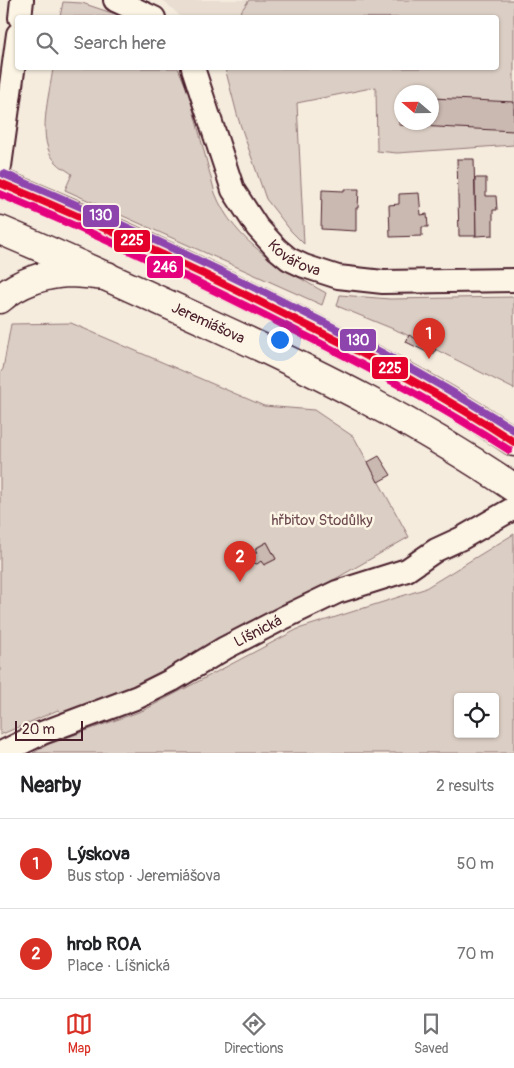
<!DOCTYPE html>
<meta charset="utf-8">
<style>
body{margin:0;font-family:Pangolin,sans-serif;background:#f6f6f6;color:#202124}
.controls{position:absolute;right:15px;bottom:15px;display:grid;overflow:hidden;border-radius:5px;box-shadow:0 1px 4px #0004}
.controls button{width:45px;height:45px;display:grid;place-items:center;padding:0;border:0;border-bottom:1px solid #e0e0e0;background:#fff;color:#202124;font:25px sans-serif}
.compass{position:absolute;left:394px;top:85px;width:45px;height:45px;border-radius:50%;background:#fff;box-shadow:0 1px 4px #0004;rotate:290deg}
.scale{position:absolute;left:15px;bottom:12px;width:68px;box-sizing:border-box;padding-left:5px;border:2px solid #4a1f2b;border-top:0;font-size:14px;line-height:18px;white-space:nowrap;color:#4a1f2b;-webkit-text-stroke:4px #fcf5e5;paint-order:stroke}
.you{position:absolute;left:279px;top:339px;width:18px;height:18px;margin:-12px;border:4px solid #fff;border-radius:50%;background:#1a73e8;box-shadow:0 0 0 8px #1a73e833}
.badge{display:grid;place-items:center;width:32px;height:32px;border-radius:50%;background:#d93025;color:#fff;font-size:16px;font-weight:700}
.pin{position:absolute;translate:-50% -41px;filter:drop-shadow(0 1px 2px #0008)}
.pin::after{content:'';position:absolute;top:26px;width:18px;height:15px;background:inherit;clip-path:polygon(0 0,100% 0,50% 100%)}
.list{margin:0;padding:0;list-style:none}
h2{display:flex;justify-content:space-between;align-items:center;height:65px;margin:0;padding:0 20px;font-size:21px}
h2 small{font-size:16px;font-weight:400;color:#757577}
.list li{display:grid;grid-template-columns:32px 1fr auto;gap:15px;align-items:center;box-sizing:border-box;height:90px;padding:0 20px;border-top:1px solid #e0e0e0}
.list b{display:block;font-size:19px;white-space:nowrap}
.list p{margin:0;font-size:16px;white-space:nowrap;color:#757577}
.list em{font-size:16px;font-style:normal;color:#757577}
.icon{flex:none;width:28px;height:28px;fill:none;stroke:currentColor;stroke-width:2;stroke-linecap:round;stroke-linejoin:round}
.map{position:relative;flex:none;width:514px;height:753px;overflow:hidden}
.search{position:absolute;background:#fff;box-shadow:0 1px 4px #0004;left:15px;right:15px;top:15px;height:55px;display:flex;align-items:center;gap:12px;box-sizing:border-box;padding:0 18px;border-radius:5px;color:#757577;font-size:19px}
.sheet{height:245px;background:#fff}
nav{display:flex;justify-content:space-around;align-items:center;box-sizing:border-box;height:70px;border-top:1px solid #e0e0e0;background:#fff;font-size:14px;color:#757577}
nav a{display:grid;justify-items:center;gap:2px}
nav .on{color:#d93025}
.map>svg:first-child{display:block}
.built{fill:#e8ddd0}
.green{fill:#dbcec4;stroke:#927678;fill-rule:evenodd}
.building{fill:#cab9b1;stroke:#4a1f2b}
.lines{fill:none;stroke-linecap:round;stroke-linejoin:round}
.street-casing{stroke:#4a1f2b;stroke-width:26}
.secondary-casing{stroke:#4a1f2b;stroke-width:31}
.highway-casing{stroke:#4a1f2b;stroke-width:31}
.street{stroke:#fcf5e5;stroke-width:22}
.secondary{stroke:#fcf5e5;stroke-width:28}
.highway{stroke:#fcf5e5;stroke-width:28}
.bus-1-casing{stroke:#fcf5e5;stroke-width:11}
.bus-2-casing{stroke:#fcf5e5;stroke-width:11}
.bus-3-casing{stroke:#fcf5e5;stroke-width:11}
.bus-1{stroke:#e4002b;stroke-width:8}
.bus-2{stroke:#e5007d;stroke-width:8}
.bus-3{stroke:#8e44ad;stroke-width:8}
.labels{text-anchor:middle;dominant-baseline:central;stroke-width:5;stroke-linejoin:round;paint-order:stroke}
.street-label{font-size:15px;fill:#4a1f2b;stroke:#fcf5e5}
.park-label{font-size:15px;fill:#6e4b51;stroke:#fcf5e5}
.line-badge{stroke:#fcf5e5;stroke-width:2}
.badge-label{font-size:14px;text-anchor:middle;font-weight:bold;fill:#fff}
</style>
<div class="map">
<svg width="514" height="753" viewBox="0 0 514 753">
<rect width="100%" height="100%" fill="#f5ecde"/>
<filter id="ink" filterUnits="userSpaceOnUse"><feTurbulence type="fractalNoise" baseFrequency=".02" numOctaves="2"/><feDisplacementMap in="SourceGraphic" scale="10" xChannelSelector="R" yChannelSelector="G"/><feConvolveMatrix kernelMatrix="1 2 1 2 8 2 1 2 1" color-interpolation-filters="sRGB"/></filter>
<g filter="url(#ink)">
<path class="built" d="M163,0H249L237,18L181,17Z"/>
<g class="green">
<path d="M249,0H514V145L397,153L377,151L376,87L297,103L304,244L291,231L266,199L238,118L225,68H496V18L237,17ZM402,92H432V122H402Z"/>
<path d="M63,2L82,3L124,17H60Z"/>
<path d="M53,68H178L189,94L215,193C234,242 283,269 326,293L322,305L65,190L72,174C67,170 60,167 56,162C35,141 50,94 53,68Z"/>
<path d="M340,295L390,299L514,297V389L403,333L337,306Z"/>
<path d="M71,323L264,406L314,410L354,437L409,537L156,681L64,717L58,710L0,735V373L3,369L11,324ZM267,542L276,559L264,565L261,561L257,564L251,557L252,555L257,552L255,548Z"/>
<path d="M514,534V753H33L49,744L144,710L298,629L424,589ZM458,697H495V734H458Z"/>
</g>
<g class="building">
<path d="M400,96L402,122H432V98L514,102V131L399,125Z"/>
<path d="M457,159H474L476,236H459Z"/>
<path d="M475,178H486V196H496L497,210H493V235L476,236Z"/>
<path d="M344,189H359L358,208H356V231L321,229L322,190L344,191Z"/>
<path d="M419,193L421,215L427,214L428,227H422V236L390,237L389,205L399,204V194Z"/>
<path d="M409,335L436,349L433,355L406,342Z"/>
<path d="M379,456L391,475L378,482L368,462Z"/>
<path d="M267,542L276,559L264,565L261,561L257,564L254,563L251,557L252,555L257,552L255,549Z"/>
</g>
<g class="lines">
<defs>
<g id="street">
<path d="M115,0L154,18"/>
<path d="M20,18L22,0"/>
<path id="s1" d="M193,68L233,190L257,227L277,249L289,259L304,266L338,277L383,282L514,280"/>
<path d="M0,166L18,34"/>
<path id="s2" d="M1,753L42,733L138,697L172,680L225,648L283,618L337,592L407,570L436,550L462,538L514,508"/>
</g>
<g id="secondary">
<path d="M0,183C99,223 194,268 289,316C366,355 443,394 514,442"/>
<path id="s3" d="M0,230C71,260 141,292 211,324C316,372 419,423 514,488"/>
</g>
<path id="highway" d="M0,299C18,283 44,274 68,273C81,273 94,275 107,276"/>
</defs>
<use href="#street" class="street-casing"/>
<use href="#secondary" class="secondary-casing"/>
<use href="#highway" class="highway-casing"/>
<use href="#street" class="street"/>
<use href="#secondary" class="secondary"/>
<use href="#highway" class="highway"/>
<defs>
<path id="bus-1" d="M0,183C96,223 190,266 282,313C362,352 440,393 514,442"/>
<path id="bus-2" d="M0,194C94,233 187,276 278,322C357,361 435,402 509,450"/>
<path id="bus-3" d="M4,174C105,216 205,262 303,312C375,348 446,386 514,430"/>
</defs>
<use href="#bus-1" class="bus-1-casing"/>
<use href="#bus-2" class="bus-2-casing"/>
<use href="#bus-3" class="bus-3-casing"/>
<use href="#bus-1" class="bus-1"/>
<use href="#bus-2" class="bus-2"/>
<use href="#bus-3" class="bus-3"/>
</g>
</g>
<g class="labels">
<g class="street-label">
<text stroke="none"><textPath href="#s1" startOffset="222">Kovářova</textPath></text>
<text stroke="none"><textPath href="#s3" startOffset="228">Jeremiášova</textPath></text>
<text stroke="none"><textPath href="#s2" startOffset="285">Líšnická</textPath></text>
</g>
<g class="park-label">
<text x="322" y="520">hřbitov Stodůlky</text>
</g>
</g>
<g class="line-badge">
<rect x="82" y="204" width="38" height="24" rx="5" fill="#8e44ad"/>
<rect x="113" y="229" width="38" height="24" rx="5" fill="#e4002b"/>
<rect x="146" y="255" width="38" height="24" rx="5" fill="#e5007d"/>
<rect x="339" y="328" width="38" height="24" rx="5" fill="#8e44ad"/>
<rect x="371" y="356" width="38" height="24" rx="5" fill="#e4002b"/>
</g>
<g class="badge-label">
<text x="101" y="220">130</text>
<text x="132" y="245">225</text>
<text x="165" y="272">246</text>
<text x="358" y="345">130</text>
<text x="390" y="373">225</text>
</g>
</svg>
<div class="controls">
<button><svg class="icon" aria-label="locate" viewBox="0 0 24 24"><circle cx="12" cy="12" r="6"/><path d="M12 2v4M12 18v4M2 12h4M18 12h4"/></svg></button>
</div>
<svg class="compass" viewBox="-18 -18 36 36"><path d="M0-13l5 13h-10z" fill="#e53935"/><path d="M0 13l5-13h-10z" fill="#757577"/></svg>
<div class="scale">20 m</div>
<div class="you"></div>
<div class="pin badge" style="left:429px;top:359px">1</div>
<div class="pin badge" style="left:240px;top:582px">2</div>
<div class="search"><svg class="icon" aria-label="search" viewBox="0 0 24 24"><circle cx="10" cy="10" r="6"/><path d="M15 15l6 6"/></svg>Search here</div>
</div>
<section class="sheet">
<h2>Nearby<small>2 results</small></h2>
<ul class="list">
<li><span class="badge">1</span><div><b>Lýskova</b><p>Bus stop · Jeremiášova</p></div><em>50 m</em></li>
<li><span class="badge">2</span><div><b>hrob ROA</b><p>Place · Líšnická</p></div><em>70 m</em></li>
</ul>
</section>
<nav>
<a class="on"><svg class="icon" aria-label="map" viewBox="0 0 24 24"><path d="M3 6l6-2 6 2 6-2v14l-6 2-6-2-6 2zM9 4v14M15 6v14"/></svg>Map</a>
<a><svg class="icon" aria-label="directions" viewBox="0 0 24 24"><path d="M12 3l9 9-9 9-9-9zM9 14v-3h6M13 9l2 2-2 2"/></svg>Directions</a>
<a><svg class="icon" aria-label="saved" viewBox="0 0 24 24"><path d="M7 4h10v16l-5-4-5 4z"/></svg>Saved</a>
</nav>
